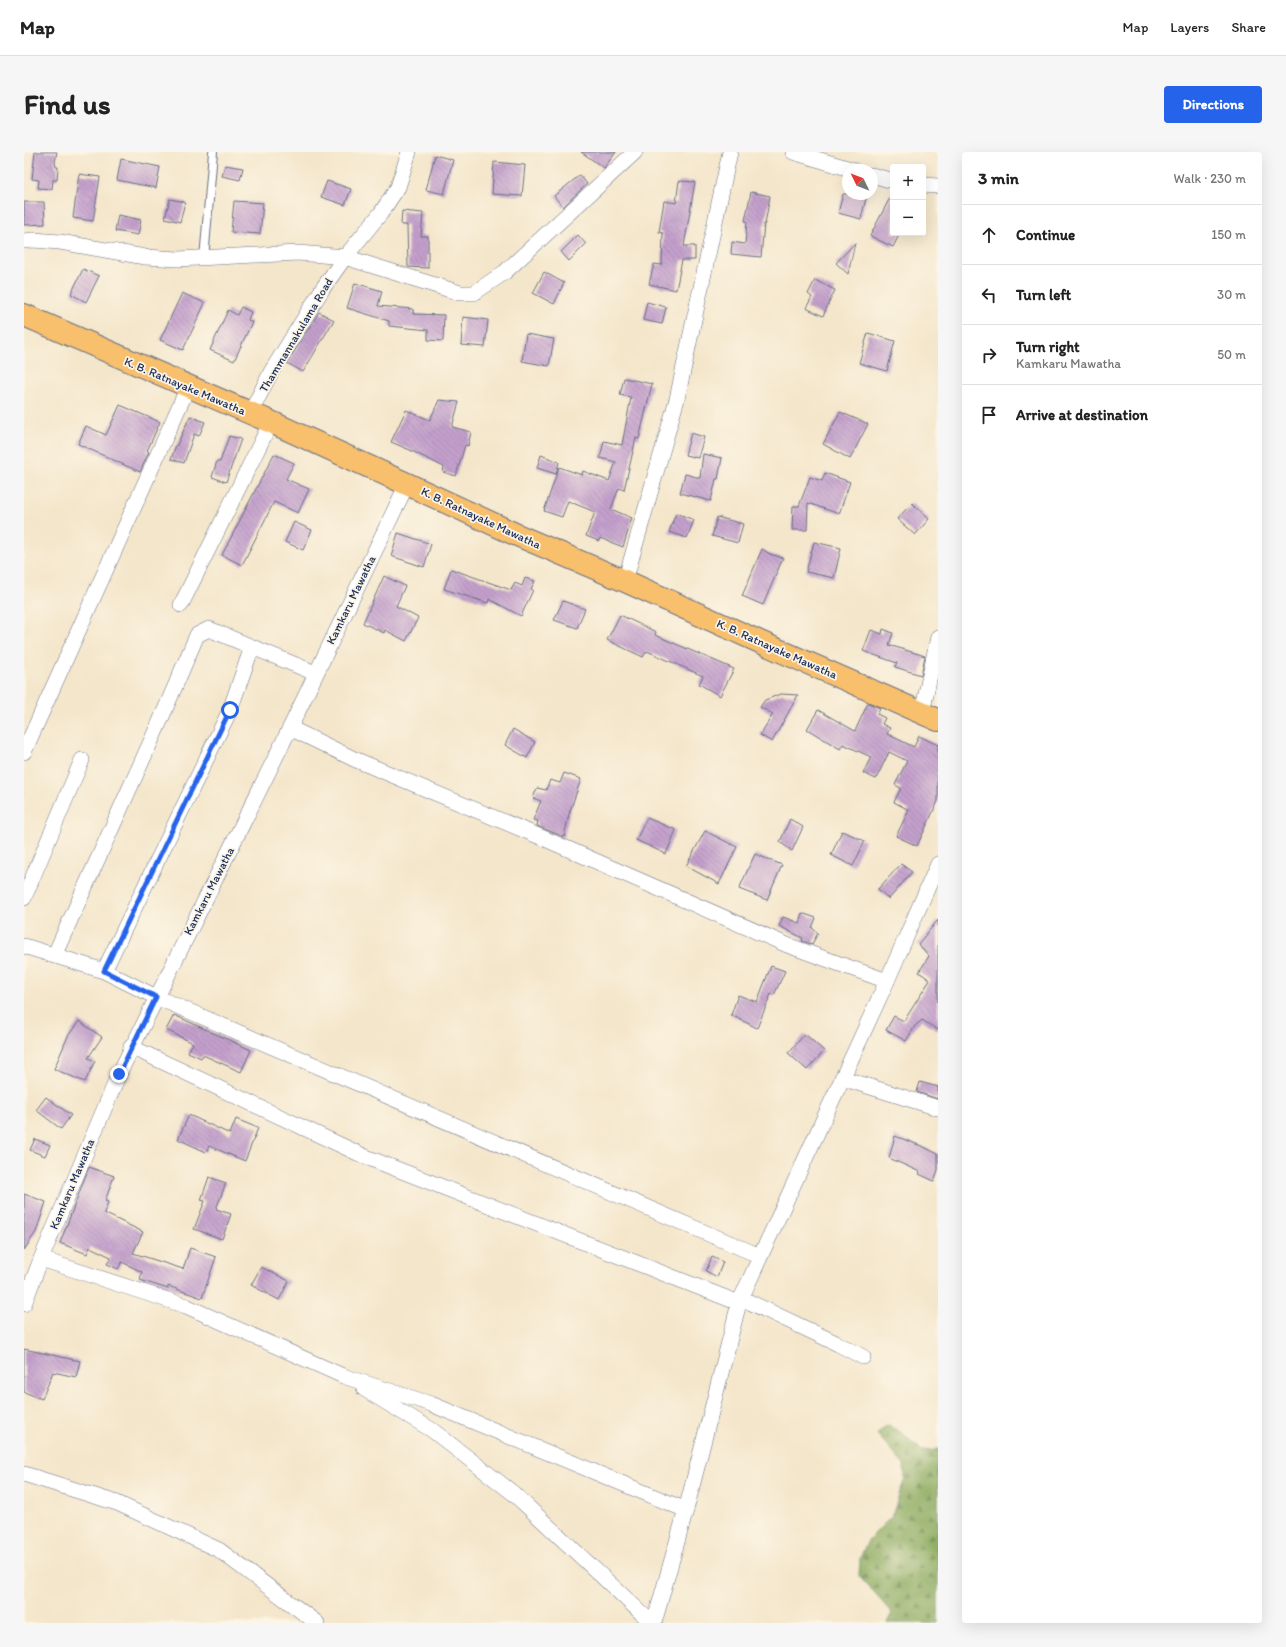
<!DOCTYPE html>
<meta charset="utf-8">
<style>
body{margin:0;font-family:Itim,sans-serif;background:#f6f6f6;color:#222}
.controls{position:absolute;right:12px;top:12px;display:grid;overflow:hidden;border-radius:4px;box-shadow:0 4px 16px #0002}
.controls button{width:36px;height:36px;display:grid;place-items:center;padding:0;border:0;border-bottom:1px solid #e0e0e0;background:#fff;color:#222;font:20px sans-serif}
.compass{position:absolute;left:818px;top:12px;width:36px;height:36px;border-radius:50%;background:#fff;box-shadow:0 4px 16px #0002;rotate:313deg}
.stop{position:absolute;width:12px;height:12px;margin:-9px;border:3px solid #2563eb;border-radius:50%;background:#fff}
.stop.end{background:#2563eb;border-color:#fff;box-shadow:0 1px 4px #0008}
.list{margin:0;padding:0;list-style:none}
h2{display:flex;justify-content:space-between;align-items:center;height:52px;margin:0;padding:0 16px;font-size:17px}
h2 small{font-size:13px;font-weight:400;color:#767676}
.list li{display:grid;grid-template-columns:26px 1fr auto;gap:12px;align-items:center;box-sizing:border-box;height:60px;padding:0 16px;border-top:1px solid #e0e0e0}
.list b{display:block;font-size:15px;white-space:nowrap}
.list p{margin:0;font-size:13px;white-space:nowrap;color:#767676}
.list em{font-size:13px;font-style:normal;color:#767676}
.icon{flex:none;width:22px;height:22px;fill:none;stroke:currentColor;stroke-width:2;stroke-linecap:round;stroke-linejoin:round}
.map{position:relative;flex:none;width:914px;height:1471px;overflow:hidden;border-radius:4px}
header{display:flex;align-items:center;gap:24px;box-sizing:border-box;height:56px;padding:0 20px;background:#fff;border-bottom:1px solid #e0e0e0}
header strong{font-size:19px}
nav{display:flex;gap:22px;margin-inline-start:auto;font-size:14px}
.intro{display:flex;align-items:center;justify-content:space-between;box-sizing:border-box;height:96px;padding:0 24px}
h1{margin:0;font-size:28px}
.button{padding:10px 18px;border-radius:4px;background:#2563eb;color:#fff;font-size:14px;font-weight:700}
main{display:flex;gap:24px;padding:0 24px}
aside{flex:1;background:#fff;border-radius:4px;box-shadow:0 4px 16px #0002}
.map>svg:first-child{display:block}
.forest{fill:url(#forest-firs);stroke:#546e5f}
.building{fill:url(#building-back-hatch)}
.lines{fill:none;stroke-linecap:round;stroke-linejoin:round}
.lane-casing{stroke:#676f84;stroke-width:10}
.street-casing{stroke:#676f84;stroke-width:16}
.highway-casing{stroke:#676f84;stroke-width:24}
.lane{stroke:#fff;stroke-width:8}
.street{stroke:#fff;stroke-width:15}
.highway{stroke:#f8bf6c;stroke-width:22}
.route{stroke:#2563eb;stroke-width:5}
.labels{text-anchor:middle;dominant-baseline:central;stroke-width:3.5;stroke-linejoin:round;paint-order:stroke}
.street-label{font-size:12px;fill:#1b2f5e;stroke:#fcf5e5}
</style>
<header>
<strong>Map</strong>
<nav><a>Map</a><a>Layers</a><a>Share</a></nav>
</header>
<div class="intro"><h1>Find us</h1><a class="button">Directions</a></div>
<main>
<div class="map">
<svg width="914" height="1471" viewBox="0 0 914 1471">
<defs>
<pattern id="forest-firs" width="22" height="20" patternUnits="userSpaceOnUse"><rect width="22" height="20" fill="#8dac60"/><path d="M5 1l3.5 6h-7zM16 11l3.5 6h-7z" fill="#728c52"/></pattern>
<pattern id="building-back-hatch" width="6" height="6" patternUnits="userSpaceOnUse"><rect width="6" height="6" fill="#c4a0cc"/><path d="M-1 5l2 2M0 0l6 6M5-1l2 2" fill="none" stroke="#9e83a9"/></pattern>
</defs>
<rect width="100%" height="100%" fill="#fcf5e5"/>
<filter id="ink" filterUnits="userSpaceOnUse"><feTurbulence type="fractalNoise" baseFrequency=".025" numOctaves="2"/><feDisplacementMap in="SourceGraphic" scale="8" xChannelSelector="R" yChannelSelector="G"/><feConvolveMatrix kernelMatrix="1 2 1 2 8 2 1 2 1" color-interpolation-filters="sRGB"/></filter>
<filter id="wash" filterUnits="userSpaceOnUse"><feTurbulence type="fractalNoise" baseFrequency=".012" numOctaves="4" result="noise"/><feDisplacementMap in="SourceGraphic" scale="16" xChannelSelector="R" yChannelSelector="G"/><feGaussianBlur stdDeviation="0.9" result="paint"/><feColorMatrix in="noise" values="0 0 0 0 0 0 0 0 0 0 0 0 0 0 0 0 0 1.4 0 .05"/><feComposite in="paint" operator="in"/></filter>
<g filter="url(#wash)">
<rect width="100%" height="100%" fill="#f4e6cb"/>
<path class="forest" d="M863,1273L878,1281L898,1299L912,1298L914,1296V1471H863L868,1461L835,1424L836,1406L845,1387L868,1364L881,1326L880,1313L853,1282Z"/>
<g id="blocks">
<g class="building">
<path d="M11,0H33L31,10L32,15H34L33,28H29L28,37L14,36L15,28L8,27Z"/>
<path d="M557,0H592L580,16Z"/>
<path d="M411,3L429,8L420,42L402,38Z"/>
<path d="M97,7L136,15L132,36L93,28Z"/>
<path d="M470,10L501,13L498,44L468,42Z"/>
<path d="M201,13L219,16L216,28L198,24Z"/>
<path d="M55,22L76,25L69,69L49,66Z"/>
<path d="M556,23L563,32L539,55L530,44Z"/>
<path d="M303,29L327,37L321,53L297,45Z"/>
<path d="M655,29L671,30L660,94H671V108H658L652,138L625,132L630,112L638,113L639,81L635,80L640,49L652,51Z"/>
<path d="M727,40L746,44L741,72H740L737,105L707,102L708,90L721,92L723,69H721Z"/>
<path d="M869,40V81H876L869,95L846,84Z"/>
<path d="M819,42H843L837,67L814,61Z"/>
<path d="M146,47L161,50L156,70L141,66Z"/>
<path d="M210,49L239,51L236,82L207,80Z"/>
<path d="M0,50H20L21,72L0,73Z"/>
<path d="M378,59L399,61L397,84H404V116L384,115L383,73H377Z"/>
<path d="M94,63L117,68L114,83L91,79Z"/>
<path d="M554,83L562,92L545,109L537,100Z"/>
<path d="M831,91L824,122L812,111Z"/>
<path d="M59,117L75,124L62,150L47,142Z"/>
<path d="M520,120L540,131L530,152L509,141Z"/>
<path d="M791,128L811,138L799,164L782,156L788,145L784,142Z"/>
<path d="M331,131L358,139L354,154L389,157V162L420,163L419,189L404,188V178L365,174V169L323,156Z"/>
<path d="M158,141L181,151L159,198L136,188Z"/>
<path d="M623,150L642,155L638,172L619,168Z"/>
<path d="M217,155L227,160L224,168L228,170L210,209L186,198L204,158L213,163Z"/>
<path d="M295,160L310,168L279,220L263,211Z"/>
<path d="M439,165L464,168L461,195L437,193Z"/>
<path d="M844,181L871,189L863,219L835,211Z"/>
<path d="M502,182L530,187L525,214L498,209Z"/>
<path d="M600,226L628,232L615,287L612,286L600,338L595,336L587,357L608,366L599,395L576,386L575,389L562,384L571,360L544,349L538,365L520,359L535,315L558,323L559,319L585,329L592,310L576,306L580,289L598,293L607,245L596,243Z"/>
<path d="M415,248L435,250L428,275L447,280L444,294L441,293L432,324L419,320L420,315L386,298L367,290L382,258L406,268Z"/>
<path d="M96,253L136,270L123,299L125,300L116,320L54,292L62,274L82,283Z"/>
<path d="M816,260L844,272L826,307L799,292Z"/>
<path d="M166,264L181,270L175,284L170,282L160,311L147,307L152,293H153Z"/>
<path d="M667,281L680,285L674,306L661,303Z"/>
<path d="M205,284L217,287L202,330L188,325L193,309L196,310Z"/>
<path d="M250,302L270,311L262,327L285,337L274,361L250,350L218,413L198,403Z"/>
<path d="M679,302L698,306L694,327H692L687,349L656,341L661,322L676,326Z"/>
<path d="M517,303L535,310L532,322L513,316Z"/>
<path d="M801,321L826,330L815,362L784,351L783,378H768L769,354H775L786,325L798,329Z"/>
<path d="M888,351L905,367L891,383L873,367Z"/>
<path d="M652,361L670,368L663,386L645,380Z"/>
<path d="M693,365L719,372L714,391L688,384Z"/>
<path d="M270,370L288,378L279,398L261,390Z"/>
<path d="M374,381L407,392L400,415L367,404Z"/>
<path d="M790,390L817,396L810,426L782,420Z"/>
<path d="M738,397L746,402L759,406L739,453L718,444Z"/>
<path d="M427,417L487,438L491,431L498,434L501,426L511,429L507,437L509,438L497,464L465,447L464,451L420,437Z"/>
<path d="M360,424L381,434L372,454L394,466L382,489L361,478L360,481L339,471Z"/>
<path d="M539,449L561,457L553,476L530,468Z"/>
<path d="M596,463L632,480L631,483L710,517L696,544L675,532L679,524L623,499L619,505L583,488Z"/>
<path d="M859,477L869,481L865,493L901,504L897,523L871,515L873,511L839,499L847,478L858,482Z"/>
<path d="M757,542L774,543L748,590L736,583L749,562L736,555L741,548Z"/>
<path d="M844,551L856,556L853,562L861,566L858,572L866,576L863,582L890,595L895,584L914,593V649L893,694L872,684L885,658L870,650L877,636L871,633L883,609L865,600L852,627L839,621L847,605L819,592L816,597L783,577L794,558L831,579Z"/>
<path d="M489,577L511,590L503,606L481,593Z"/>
<path d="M540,621L557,627L545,662L540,685L513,674L514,669L509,668L517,649L509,646L513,636L522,638L526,628L536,631Z"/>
<path d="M623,666L652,678L642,702L612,688Z"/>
<path d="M766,667L779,675L768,699L756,690Z"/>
<path d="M681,679L713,695L695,732L662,714Z"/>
<path d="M818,679L841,689L829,714L807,703Z"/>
<path d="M731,702L758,713L743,748L715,737Z"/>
<path d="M877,712L888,720L865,747L854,737Z"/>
<path d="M778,761L792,766L788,776L794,781L788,792L778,789L779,786L755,774L759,765L775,771Z"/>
<path d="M914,768V878L898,868L891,874L882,889L862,878L870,864L880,869L906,828L895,820L905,804L894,792Z"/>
<path d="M747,814L761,819L750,843L747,842L733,876L707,863L714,843L733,850Z"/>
<path d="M150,863L227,898L217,920L179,903L177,906L164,900L169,891L142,878Z"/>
<path d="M55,869L78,885L64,906L71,909L61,930L30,917L44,884Z"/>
<path d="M781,882L800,899L783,918L764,901Z"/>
<path d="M896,930L914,935V947L893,940Z"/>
<path d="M22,945L47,963L37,977L12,958Z"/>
<path d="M165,963L206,982L212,967L234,976L221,1009L185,994L182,1000L154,987Z"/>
<path d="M871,984L900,995L914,1002V1018L910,1029L895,1022L896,1020L865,1006Z"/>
<path d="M11,987L26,993L21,1004L6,998Z"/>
<path d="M65,1015L90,1024L81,1049L84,1050L80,1061L119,1080L109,1101L159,1117L166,1096L192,1105L178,1146L144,1134V1137L116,1128L118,1120L98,1110L94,1117L83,1112L87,1105L66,1095L63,1102L36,1091Z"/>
<path d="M185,1025L202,1031L192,1057L207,1062L198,1087L170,1077L181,1049L177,1048Z"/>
<path d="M0,1042L22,1050L12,1080L0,1098Z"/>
<path d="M688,1105L699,1110L693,1125L682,1119Z"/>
<path d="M237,1115L265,1129L255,1148L227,1133Z"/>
<path d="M0,1197L56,1209L52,1225L29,1220L18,1247L0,1240Z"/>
</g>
</g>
</g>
<g filter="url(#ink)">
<use href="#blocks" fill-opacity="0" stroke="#676f84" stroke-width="1"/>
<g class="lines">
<defs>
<path id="lane" d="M180,107L189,0"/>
<g id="street">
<path d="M769,0L830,18"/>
<path d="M848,23L869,29"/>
<path d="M899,33L914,34"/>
<path d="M0,89L9,88L36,90L121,105L154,107L274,101L321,105L436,141H450L481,120L611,0"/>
<path d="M226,262L247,220L299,136L321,105L357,61L374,35L385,0"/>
<path d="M601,429L653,247L706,0"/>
<path d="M157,453L247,270"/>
<path d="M898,561L914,485"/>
<path d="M266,576L330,607L519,686L763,793L863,829"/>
<path d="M0,600L164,235"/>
<path d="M0,746L58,608"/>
<path d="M0,794L80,819L132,845L736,1104"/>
<path d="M30,804L137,567L173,483L185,477L291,521"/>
<path d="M80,819L206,558L228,495"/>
<path d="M107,895L342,1005L715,1151"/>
<path d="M818,926L914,956"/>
<path d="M17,1107L162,1154L319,1224L407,1252L662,1358"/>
<path d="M717,1146L814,1192L839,1205"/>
<path d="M0,1152L17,1107L95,922L266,576L383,332"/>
<path d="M340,1237L408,1278L489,1341L628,1471"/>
<path d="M0,1322L93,1351L195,1398L293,1471"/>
<path d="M630,1471L662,1358L715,1151L863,829L914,712"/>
</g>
<path id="highway" d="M0,163L247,270L383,332L493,383L601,429L736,490L914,568"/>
</defs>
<use href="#lane" class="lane-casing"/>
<use href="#street" class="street-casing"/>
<use href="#highway" class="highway-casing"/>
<use href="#lane" class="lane"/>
<use href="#street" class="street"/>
<use href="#highway" class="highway"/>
</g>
</g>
<g class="lines" filter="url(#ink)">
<path class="route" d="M95,922L132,845L80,819L206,558"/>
</g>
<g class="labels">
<g class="street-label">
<text transform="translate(272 183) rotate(-59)">Thammannakulama Road</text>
<text transform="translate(161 234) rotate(23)">K. B. Ratnayake Mawatha</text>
<text transform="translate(457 366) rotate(25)">K. B. Ratnayake Mawatha</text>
<text transform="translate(327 448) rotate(-64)">Kamkaru Mawatha</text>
<text transform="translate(753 497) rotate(24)">K. B. Ratnayake Mawatha</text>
<text transform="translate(185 739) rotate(-63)">Kamkaru Mawatha</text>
<text transform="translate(48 1032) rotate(-67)">Kamkaru Mawatha</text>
</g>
</g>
</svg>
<div class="controls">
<button>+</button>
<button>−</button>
</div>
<svg class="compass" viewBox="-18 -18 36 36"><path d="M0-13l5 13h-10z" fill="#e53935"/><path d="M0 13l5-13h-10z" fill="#767676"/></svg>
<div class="stop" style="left:206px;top:558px"></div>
<div class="stop end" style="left:95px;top:922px"></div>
</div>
<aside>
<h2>3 min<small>Walk · 230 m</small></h2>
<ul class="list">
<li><svg class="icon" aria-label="ahead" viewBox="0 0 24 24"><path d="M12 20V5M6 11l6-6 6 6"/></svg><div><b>Continue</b></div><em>150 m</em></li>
<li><svg class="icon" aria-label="left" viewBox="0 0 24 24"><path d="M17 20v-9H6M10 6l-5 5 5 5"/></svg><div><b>Turn left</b></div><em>30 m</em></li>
<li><svg class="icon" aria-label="right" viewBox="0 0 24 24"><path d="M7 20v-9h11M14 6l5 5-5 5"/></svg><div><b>Turn right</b><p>Kamkaru Mawatha</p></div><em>50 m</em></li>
<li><svg class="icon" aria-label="arrive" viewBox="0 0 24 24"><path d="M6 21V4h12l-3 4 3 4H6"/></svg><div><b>Arrive at destination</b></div></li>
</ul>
</aside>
</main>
